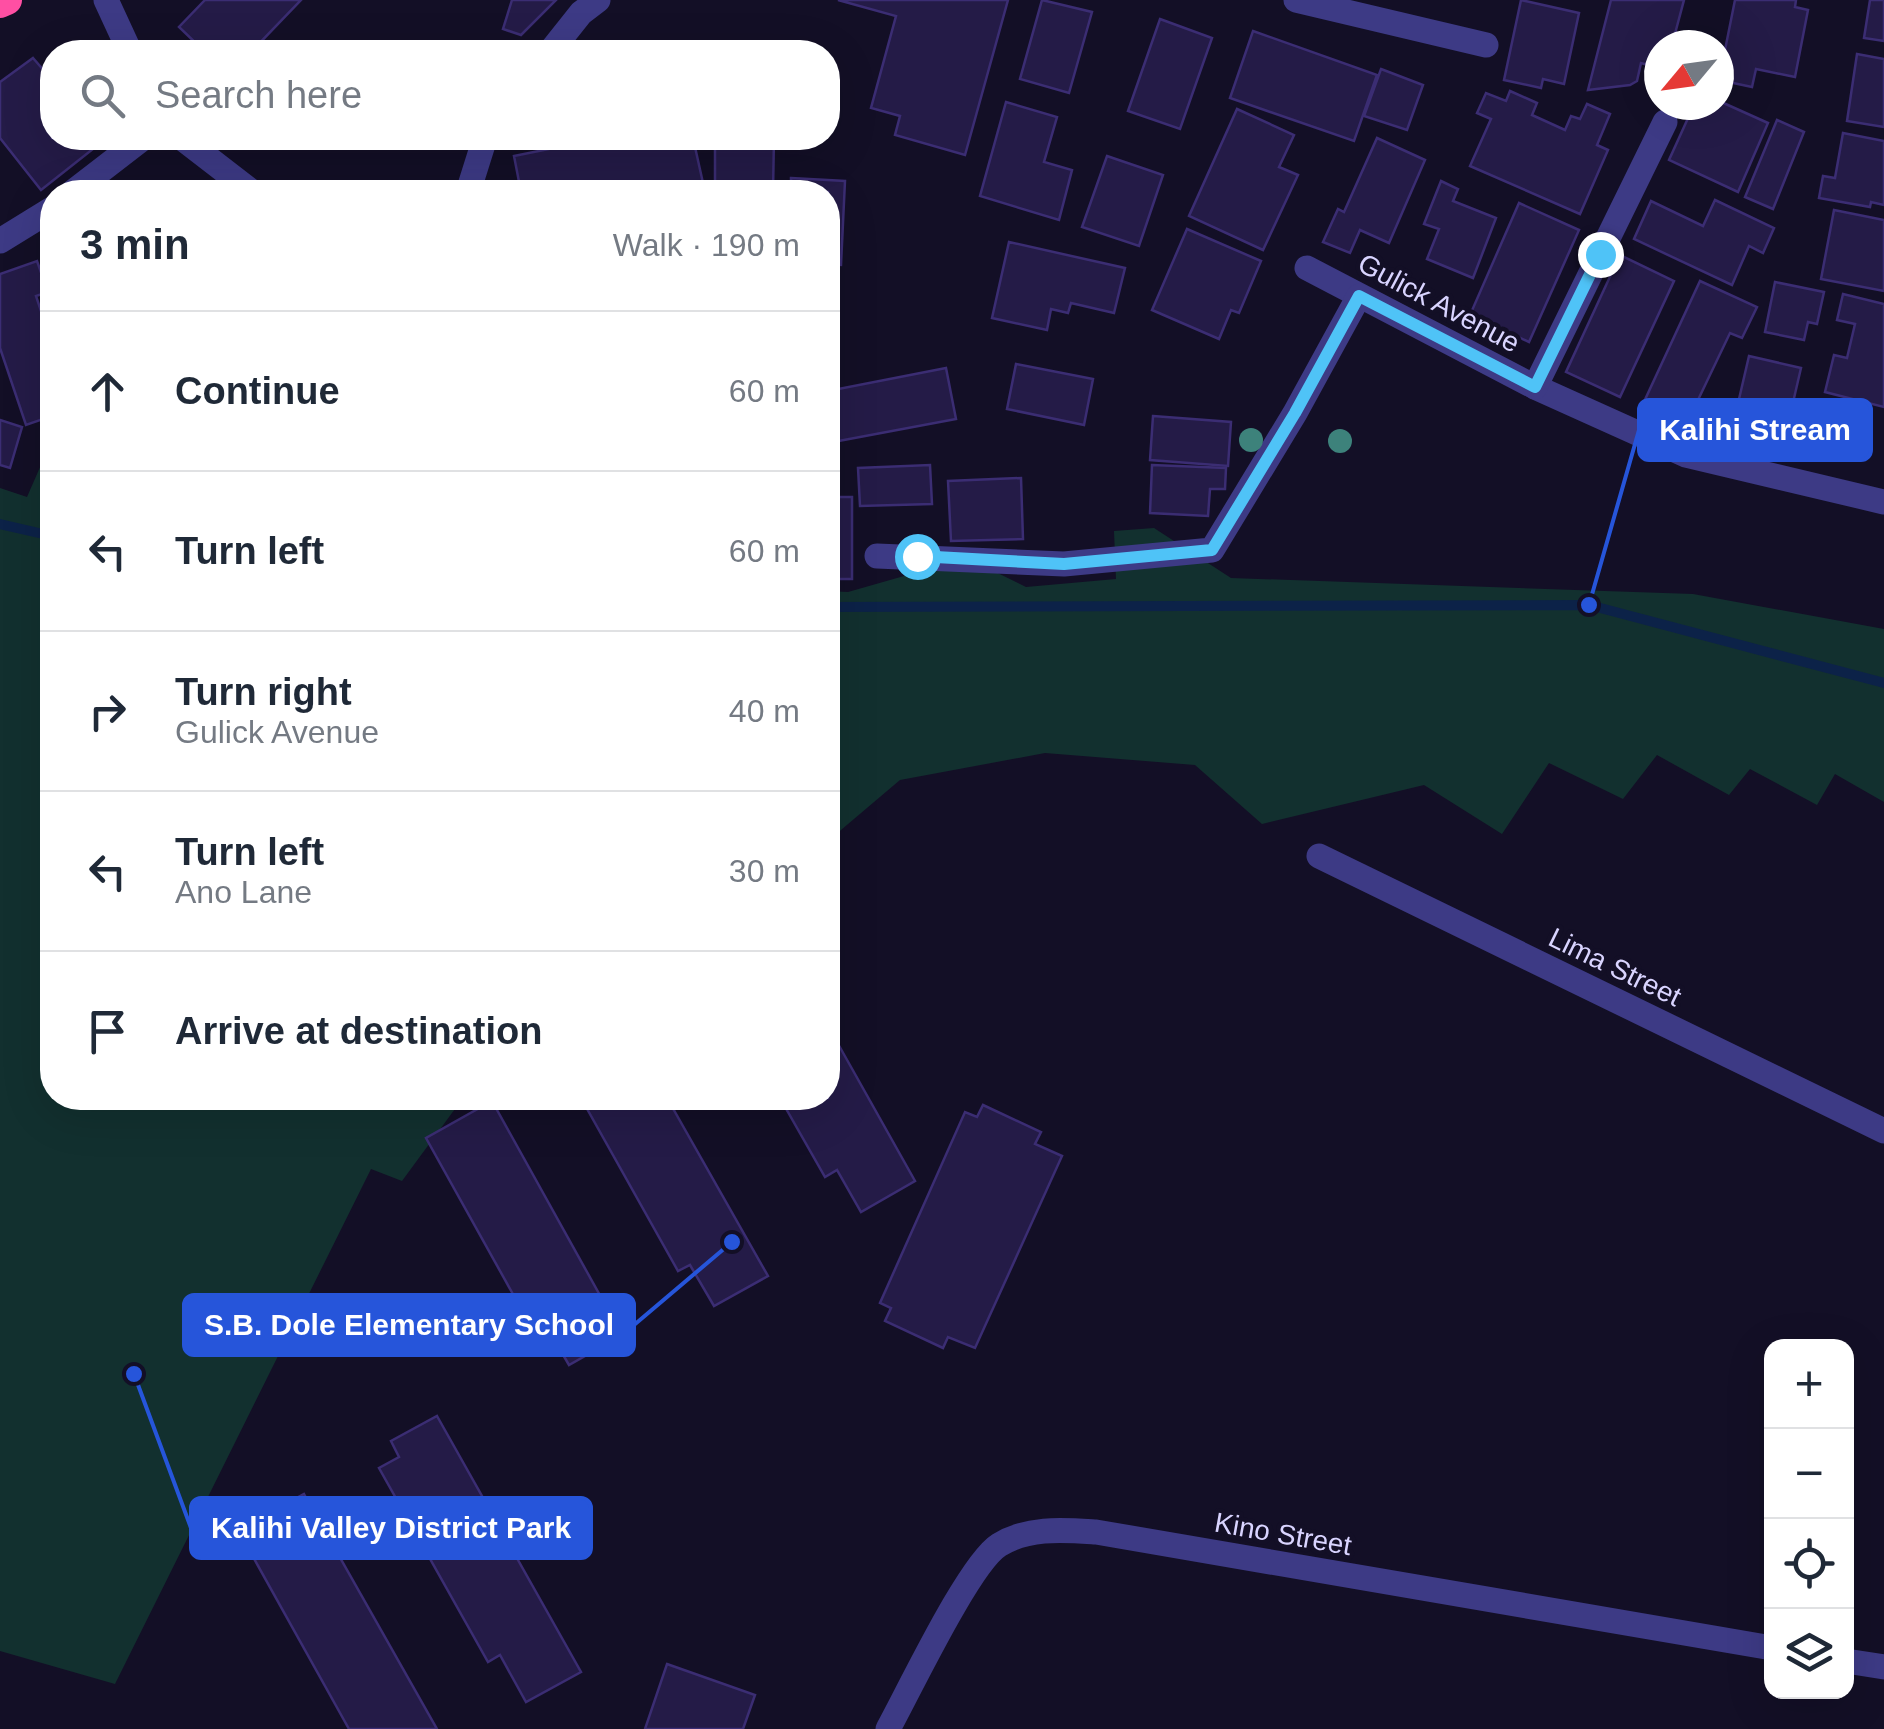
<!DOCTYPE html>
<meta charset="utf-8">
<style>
body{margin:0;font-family:Arial,sans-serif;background:#f2f2f3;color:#1f2937}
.controls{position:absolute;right:30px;bottom:30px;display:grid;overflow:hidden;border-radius:20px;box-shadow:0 10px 40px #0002}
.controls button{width:90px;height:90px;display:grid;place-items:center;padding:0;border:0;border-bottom:2px solid #e0e1e3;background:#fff;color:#1f2937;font:50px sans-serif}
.compass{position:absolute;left:1644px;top:30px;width:90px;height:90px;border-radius:50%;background:#fff;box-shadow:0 10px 40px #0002;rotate:241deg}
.stop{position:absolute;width:30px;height:30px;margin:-22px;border:8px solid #4fc3f7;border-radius:50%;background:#fff}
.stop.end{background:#4fc3f7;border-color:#fff;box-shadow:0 2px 10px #0008}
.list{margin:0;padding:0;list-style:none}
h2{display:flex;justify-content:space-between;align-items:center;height:130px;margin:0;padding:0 40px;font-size:42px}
h2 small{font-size:32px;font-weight:400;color:#747a83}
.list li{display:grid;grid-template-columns:65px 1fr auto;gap:30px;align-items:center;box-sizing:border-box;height:160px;padding:0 40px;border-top:2px solid #e0e1e3}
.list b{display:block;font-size:38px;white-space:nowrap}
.list p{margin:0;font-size:32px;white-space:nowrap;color:#747a83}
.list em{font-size:32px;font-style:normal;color:#747a83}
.icon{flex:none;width:55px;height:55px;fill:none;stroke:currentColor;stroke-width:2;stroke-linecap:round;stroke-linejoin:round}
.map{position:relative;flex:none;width:1884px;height:1729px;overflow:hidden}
.search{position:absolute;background:#fff;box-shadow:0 10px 40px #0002;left:40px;top:40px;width:800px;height:110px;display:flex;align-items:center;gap:25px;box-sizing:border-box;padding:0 35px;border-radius:40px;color:#747a83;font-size:38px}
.panel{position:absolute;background:#fff;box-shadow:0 10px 40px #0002;left:40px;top:180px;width:800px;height:930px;border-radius:40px}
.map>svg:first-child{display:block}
.green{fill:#12302f}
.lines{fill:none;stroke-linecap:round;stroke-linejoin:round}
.stream{stroke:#0c2248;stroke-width:10}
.building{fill:#241b47;stroke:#3b2d73;stroke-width:2.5}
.minor{stroke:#3d3a85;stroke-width:25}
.highway{stroke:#ff4fa3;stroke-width:30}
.tree{fill:#3d827b}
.route{stroke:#4fc3f7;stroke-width:12}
.labels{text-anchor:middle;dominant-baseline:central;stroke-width:9;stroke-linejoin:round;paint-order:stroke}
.street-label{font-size:28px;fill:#d9d4ff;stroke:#130f26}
.leader{fill:none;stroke:#2655da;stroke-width:4}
.callout-dot{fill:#2655da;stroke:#130f26;stroke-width:4}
.callout{fill:#2655da;stroke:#2655da;stroke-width:4}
.callout-label{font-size:30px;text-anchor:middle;font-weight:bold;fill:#fff}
</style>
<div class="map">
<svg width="1884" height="1729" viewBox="0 0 1884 1729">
<rect width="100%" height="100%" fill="#130f26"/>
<g class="green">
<path d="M51,442L52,1098H463L402,1181L371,1169L115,1684L0,1651V488L27,497Z"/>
<path d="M1154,528L1231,578L1693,594L1884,629V802L1835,774L1817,805L1750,769L1729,795L1657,755L1623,799L1549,763L1502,834L1424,785L1262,824L1195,765L1045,753L900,780L828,841V591L848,592L967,558L1026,587L1116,579L1114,531Z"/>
</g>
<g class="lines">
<g class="stream">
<path d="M0,524L52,536"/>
<path d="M828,607L1589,605L1884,683"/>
</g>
</g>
<g class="building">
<path d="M205,0H301L251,52H205L179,27Z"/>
<path d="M512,0H556L521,35L503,29Z"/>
<path d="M838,0H1008L965,155L895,135L900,116L871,108L896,16Z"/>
<path d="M1042,0L1092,12L1069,93L1020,79Z"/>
<path d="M1521,0L1579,13L1564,84L1543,79L1541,88L1504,80Z"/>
<path d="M1611,0H1684L1672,45H1659V68L1641,63L1637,81L1630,85L1588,90Z"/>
<path d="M1735,0H1796L1795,7L1808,10L1795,77L1756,69L1752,87L1719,80Z"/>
<path d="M1870,0H1884V41L1864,38Z"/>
<path d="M1160,19L1212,38L1180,129L1128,111Z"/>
<path d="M1253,31L1377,75L1354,141L1230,98Z"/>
<path d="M1857,54L1884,59V127L1847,121Z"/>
<path d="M33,58L52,80V138H101L103,141L41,190L0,138V82Z"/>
<path d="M1381,69L1423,85L1407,130L1364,116Z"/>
<path d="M1510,91L1537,103L1532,115L1565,130L1571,116L1580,119L1587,104L1610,114L1597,145L1608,150L1580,214L1470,166L1491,119L1477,113L1486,93L1506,101Z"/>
<path d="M1719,101L1768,123L1738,192L1669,160L1694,105H1719Z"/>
<path d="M1006,102L1057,117L1044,162L1072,170L1059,220L980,196Z"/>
<path d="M1237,109L1294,135L1279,167L1298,175L1263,250L1189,216Z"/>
<path d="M1777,120L1804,132L1773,209L1745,197Z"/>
<path d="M1843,133L1884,141V205L1871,202L1870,207L1819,198L1823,176L1835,178Z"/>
<path d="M603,138H693L705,192H521L514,156Z"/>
<path d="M715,138H774L773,192H715Z"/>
<path d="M1377,138L1425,160L1389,243L1360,230L1350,253L1323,242L1338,209L1344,212Z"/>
<path d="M1107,156L1163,175L1139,246L1082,227Z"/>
<path d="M791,178L845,181L841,265L828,264V192H791Z"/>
<path d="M1441,181L1458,189L1453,201L1496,218L1473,278L1427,259L1439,229L1424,224Z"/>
<path d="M1715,200L1774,228L1763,253L1749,246L1732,285L1634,239L1651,201L1703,226Z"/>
<path d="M1519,203L1579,230L1529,342L1470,315Z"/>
<path d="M1834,210L1884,220V291L1821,279Z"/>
<path d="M1187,229L1261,261L1239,313L1231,310L1219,339L1152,310Z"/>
<path d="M1009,242L1125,268L1114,313L1071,303L1068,313L1051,309L1047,330L992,318Z"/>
<path d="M1620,255L1674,281L1620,397L1566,372Z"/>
<path d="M37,261L48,292L36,296L52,344V380L49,381L52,416L26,425L0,348V274Z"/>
<path d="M1700,281L1757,307L1742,338L1730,333L1686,425L1643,404Z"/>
<path d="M1775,282L1824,292L1817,324L1808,322L1804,340L1765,332Z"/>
<path d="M1843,294L1884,304V407L1825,392L1834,355L1847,358L1855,324L1837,320Z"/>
<path d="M1749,356L1801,368L1785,437L1733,425Z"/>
<path d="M1016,364L1093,379L1084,425L1007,409Z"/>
<path d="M946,368L956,419L828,443V391Z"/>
<path d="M1153,416L1231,422L1228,466L1150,460Z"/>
<path d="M0,420L22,427L10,468L0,465Z"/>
<path d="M930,465L932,504L860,506L858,468Z"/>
<path d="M1152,465L1226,468L1225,489H1210L1208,516L1150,513Z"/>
<path d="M1021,478L1023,539L951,541L948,481Z"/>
<rect x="828" y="497" width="24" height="82"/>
<path d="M828,1026L915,1181L861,1212L837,1170L825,1177L780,1098H828Z"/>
<path d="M581,1098H667L768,1276L714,1306L690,1265L678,1271Z"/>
<path d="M492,1101L622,1335L569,1365L541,1317L529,1323L426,1138Z"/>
<path d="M983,1105L1041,1132L1035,1144L1062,1156L975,1348L948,1337L943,1348L885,1321L891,1308L880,1303L965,1112L977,1117Z"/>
<path d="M437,1416L581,1672L526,1702L500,1655L488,1662L379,1468L399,1457L391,1441Z"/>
<path d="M304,1494L437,1729H349L247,1546L267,1534L258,1519Z"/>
<path d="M667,1664L755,1695L743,1729H645Z"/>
</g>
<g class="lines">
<g class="minor">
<path d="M106,0L130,52"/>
<path d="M1296,0L1486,45"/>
<path d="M550,52L581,13L598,0"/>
<path d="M182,138L252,192"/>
<path d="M73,192L143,138"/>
<path d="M468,192L485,138"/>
<path d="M0,241L52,209"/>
<path d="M1307,268L1535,387L1686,455L1884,502"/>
<path d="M1535,387L1665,122"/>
<path d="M877,556L1064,564L1212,550L1295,413L1359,296"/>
<path d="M1319,856L1884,1131"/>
<path d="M1846,1661L1884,1667"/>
<path d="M888,1729C909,1691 969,1564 999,1545C1028,1527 1063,1530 1096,1532L1772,1648"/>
</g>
<path class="highway" d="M0,3L7,0"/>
</g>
<g class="tree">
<circle cx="1251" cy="440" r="12"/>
<circle cx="1340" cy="441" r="12"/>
</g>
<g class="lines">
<path class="route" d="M917,556L1064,564L1212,550L1295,413L1359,296L1535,387L1600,254"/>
</g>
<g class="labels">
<g class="street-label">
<text transform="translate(1439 303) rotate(28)">Gulick Avenue</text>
<text transform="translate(1615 967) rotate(26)">Lima Street</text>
<text transform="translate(1283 1534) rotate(10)">Kino Street</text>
</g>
</g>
<path class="leader" d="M1589 605L1639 430M732 1242L634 1325M134 1374L191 1528"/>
<g class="callout-dot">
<circle cx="1589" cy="605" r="10"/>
<circle cx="732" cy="1242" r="10"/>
<circle cx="134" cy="1374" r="10"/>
</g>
<g class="callout">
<rect x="1639" y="400" width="232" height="60" rx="10"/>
<rect x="184" y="1295" width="450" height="60" rx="10"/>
<rect x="191" y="1498" width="400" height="60" rx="10"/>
</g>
<g class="callout-label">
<text x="1755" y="440">Kalihi Stream</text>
<text x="409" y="1335">S.B. Dole Elementary School</text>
<text x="391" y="1538">Kalihi Valley District Park</text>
</g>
</svg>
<div class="controls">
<button>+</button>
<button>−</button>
<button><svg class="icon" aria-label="locate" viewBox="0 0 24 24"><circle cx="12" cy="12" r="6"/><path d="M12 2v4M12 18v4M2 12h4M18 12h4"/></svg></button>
<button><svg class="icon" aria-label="layers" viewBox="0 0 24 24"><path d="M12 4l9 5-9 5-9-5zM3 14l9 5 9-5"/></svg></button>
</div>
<svg class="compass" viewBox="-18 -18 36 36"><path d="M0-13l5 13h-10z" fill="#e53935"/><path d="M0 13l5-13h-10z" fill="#747a83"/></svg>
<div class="stop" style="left:917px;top:556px"></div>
<div class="stop end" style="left:1600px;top:254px"></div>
<div class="search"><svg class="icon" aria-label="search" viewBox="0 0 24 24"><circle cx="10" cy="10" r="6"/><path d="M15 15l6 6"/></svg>Search here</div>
<section class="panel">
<h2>3 min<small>Walk · 190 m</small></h2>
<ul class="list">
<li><svg class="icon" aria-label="ahead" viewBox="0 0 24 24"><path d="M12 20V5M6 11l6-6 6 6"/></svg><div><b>Continue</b></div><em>60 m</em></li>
<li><svg class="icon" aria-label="left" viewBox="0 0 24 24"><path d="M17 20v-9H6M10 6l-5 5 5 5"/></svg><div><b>Turn left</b></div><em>60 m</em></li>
<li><svg class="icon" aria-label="right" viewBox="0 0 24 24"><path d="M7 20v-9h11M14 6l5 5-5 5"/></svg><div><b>Turn right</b><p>Gulick Avenue</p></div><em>40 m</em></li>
<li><svg class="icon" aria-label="left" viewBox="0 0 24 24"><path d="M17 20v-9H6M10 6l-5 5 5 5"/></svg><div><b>Turn left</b><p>Ano Lane</p></div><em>30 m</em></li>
<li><svg class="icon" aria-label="arrive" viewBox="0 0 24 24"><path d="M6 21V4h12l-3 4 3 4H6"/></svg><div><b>Arrive at destination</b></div></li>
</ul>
</section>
</div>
